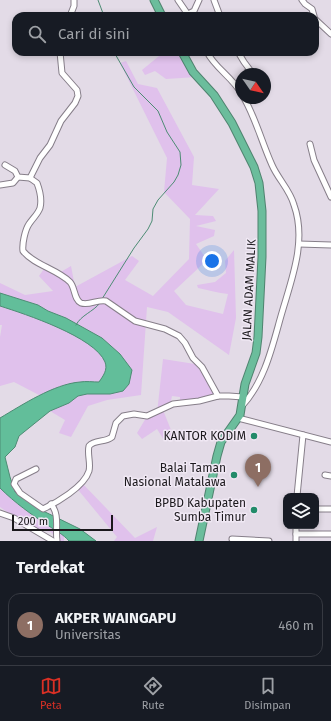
<!DOCTYPE html>
<html lang="id">
<style>
body{margin:0;font-family:"Fira Sans",sans-serif;background:#242831;color:#f1f3f6}
.controls{position:absolute;right:12px;bottom:12px;display:grid;overflow:hidden;border-radius:8px;box-shadow:0 2px 6px #0003}
.controls button{width:36px;height:36px;display:grid;place-items:center;padding:0;border:0;border-bottom:1px solid #363941;background:#171b24;color:#f1f3f6;font:20px sans-serif}
.compass{position:absolute;left:235px;top:68px;width:36px;height:36px;border-radius:50%;background:#171b24;box-shadow:0 2px 6px #0003;rotate:124deg}
.scale{position:absolute;left:12px;bottom:10px;width:101px;box-sizing:border-box;padding-left:4px;border:2px solid #1b181c;border-top:0;font-size:11px;line-height:14px;white-space:nowrap;color:#1b181c;-webkit-text-stroke:3px #f0e8f4;paint-order:stroke}
.you{position:absolute;left:212px;top:261px;width:14px;height:14px;margin:-10px;border:3px solid #fff;border-radius:50%;background:#1a73e8;box-shadow:0 0 0 6px #1a73e833}
.badge{display:grid;place-items:center;width:26px;height:26px;border-radius:50%;background:#d93025;color:#fff;font-size:13px;font-weight:700}
.pin{position:absolute;translate:-50% -33px;filter:drop-shadow(0 1px 2px #0008)}
.pin::after{content:'';position:absolute;top:21px;width:14px;height:12px;background:inherit;clip-path:polygon(0 0,100% 0,50% 100%)}
.list{margin:0;padding:0;list-style:none}
h2{display:flex;justify-content:space-between;align-items:center;height:52px;margin:0;padding:0 16px;font-size:17px}
h2 small{font-size:13px;font-weight:400;color:#9ea1a6}
.list li{display:grid;grid-template-columns:26px 1fr auto;gap:12px;align-items:center;box-sizing:border-box;height:64px;margin:0 8px 8px;padding:0 8px;border:1px solid #363941;border-radius:12px}
.list b{display:block;font-size:15px;white-space:nowrap}
.list p{margin:0;font-size:13px;white-space:nowrap;color:#9ea1a6}
.list em{font-size:13px;font-style:normal;color:#9ea1a6}
.icon{flex:none;width:22px;height:22px;fill:none;stroke:currentColor;stroke-width:2;stroke-linecap:round;stroke-linejoin:round}
.map{position:relative;flex:none;width:331px;height:541px;overflow:hidden}
.search{position:absolute;background:#171b24;box-shadow:0 2px 6px #0003;left:12px;right:12px;top:12px;height:44px;display:flex;align-items:center;gap:10px;box-sizing:border-box;padding:0 14px;border-radius:12px;color:#9ea1a6;font-size:15px}
.sheet{height:124px;background:#171b24}
nav{display:flex;justify-content:space-around;align-items:center;box-sizing:border-box;height:56px;border-top:1px solid #363941;background:#171b24;font-size:11px;color:#9ea1a6}
nav a{display:grid;justify-items:center;gap:2px}
nav .on{color:#d93025}
.map>svg:first-child{display:block}
.green{fill:#e0c1ec}
.water{fill:#62be9a;stroke:#4d8c74}
.lines{fill:none;stroke-linecap:round;stroke-linejoin:round}
.stream{stroke:#4d8c74;stroke-width:1}
.minor-casing{stroke:#867e89;stroke-width:7}
.highway-casing{stroke:#4f836f;stroke-width:9}
.minor{stroke:#fff;stroke-width:5}
.highway{stroke:#6bbd9c;stroke-width:7}
.poi-dot{fill:#218b69;stroke:#f0e8f4;stroke-width:1.5}
.labels{text-anchor:middle;dominant-baseline:central;stroke-width:3;stroke-linejoin:round;paint-order:stroke}
.street-label{font-size:12px;fill:#1b181c;stroke:#f0e8f4}
.poi-label{font-size:12px;fill:#1b181c;stroke:#f0e8f4;text-anchor:end}
</style>
<div class="map">
<svg width="331" height="541" viewBox="0 0 331 541">
<rect width="100%" height="100%" fill="#e3dbe7"/>
<g class="green">
<path d="M164,52H182L197,77L166,79L155,71L145,75L142,70Z"/>
<path d="M126,61L138,84L157,88L194,157L192,185L219,189L195,215L213,216L216,221L196,226L215,230L214,236L196,244L207,260L174,291L186,305L223,314L228,294C218,293 209,290 198,288L197,285L215,282L226,273L225,261L234,250L236,318L229,355L168,312L147,307L141,395L107,400L88,406L71,437L59,433L65,420L50,411L69,403L78,396L87,394L97,393L132,370L120,354L102,338L66,318L48,311L38,305L0,293V283L25,295L53,291L39,276L46,266L59,273L71,266L75,287L132,256L139,261L125,280L153,296L189,259L190,219L164,192L167,158L120,63Z"/>
<path d="M0,306C25,314 95,337 105,362C108,370 103,376 99,382H80L65,385L39,395L14,382L0,386V337L2,325H0Z"/>
<path d="M163,359L195,364L211,385L216,398L180,404V397L172,396L170,405L163,410L173,435L164,440L157,429L142,439L137,433L146,418L157,413Z"/>
<path d="M80,481L135,538L157,527L153,541H114L117,537L75,486Z"/>
<path d="M0,487C12,502 46,526 64,535V541H58L51,532L28,527L0,507Z"/>
</g>
<path class="water" d="M0,293L38,305L48,311L66,318L102,338L120,354L132,370L129,384L123,391L110,394H87L78,396L69,403L50,411L19,436L15,447L5,457L10,477L15,492L39,509L80,529L96,541H69C63,534 56,531 49,526C32,515 15,503 0,488V418C22,405 54,384 80,382C86,381 93,382 99,382C103,376 108,370 105,362C95,337 25,314 0,306Z"/>
<g class="lines">
<g class="stream">
<path d="M98,0L104,16"/>
<path d="M102,299L134,248L148,229L152,221L153,209L158,200L174,182L178,175L181,165L180,152L167,132L158,111L134,87L114,52"/>
<path d="M76,325C81,315 93,312 100,303"/>
</g>
<defs>
<g id="minor">
<path d="M178,0L189,16"/>
<path d="M214,0L220,16"/>
<path d="M302,0L305,4L312,9L314,16"/>
<path d="M188,14L194,11L199,0"/>
<path d="M70,16L74,6V0"/>
<path d="M315,19L331,34"/>
<path d="M60,52L62,73L77,90L78,96L75,103L61,121L50,145L40,158L30,178L37,183C40,191 42,200 40,208C38,214 33,218 29,224C25,230 22,244 23,251C34,265 57,269 70,282C75,287 74,300 81,303C89,306 98,299 106,301L135,321L165,329L179,336L185,343L193,358L202,367L218,396H229L243,397"/>
<path d="M207,52C215,68 232,77 241,93"/>
<path d="M238,52L244,62L253,74"/>
<path d="M310,144L314,160L331,197"/>
<path d="M5,165L15,171L18,177L30,178"/>
<path d="M0,185L13,183L18,177"/>
<path d="M299,244L331,245"/>
<path d="M242,406C263,383 271,352 279,323C289,285 308,244 294,205C290,190 278,179 272,165C262,143 256,119 244,98"/>
<path d="M238,418L331,442"/>
<path d="M36,469L16,479L14,484L20,493L43,509C56,503 84,487 89,471C91,463 87,454 89,446C95,439 105,443 112,437L116,423L123,416L134,414L147,416L173,404L199,401L218,396"/>
<path d="M325,475L331,476"/>
<path d="M297,496L303,435"/>
<path d="M51,504C60,515 55,528 57,541"/>
<path d="M316,509H331"/>
<path d="M0,513L14,518L53,541"/>
<path d="M296,526V541"/>
<path d="M296,534H331"/>
<path d="M232,539L269,541"/>
</g>
<g id="highway">
<path d="M154,0L162,16"/>
<path d="M182,52L193,72L214,95L232,123L254,167L259,183L262,211V257L258,337L256,353L245,384L240,415L221,442L217,456L199,541"/>
</g>
</defs>
<use href="#minor" class="minor-casing"/>
<use href="#highway" class="highway-casing"/>
<use href="#minor" class="minor"/>
<use href="#highway" class="highway"/>
</g>
<g class="poi-dot">
<circle cx="254" cy="436" r="4"/>
<circle cx="234" cy="475" r="4"/>
<circle cx="254" cy="510" r="4"/>
</g>
<g class="labels">
<g class="street-label">
<text transform="translate(249 290) rotate(-87)">JALAN ADAM MALIK</text>
</g>
<g class="poi-label">
<text x="246" y="436">KANTOR KODIM</text>
<text x="226" y="468">Balai Taman<tspan x="226" dy="14">Nasional Matalawa</tspan></text>
<text x="246" y="503">BPBD Kabupaten<tspan x="246" dy="14">Sumba Timur</tspan></text>
</g>
</g>
</svg>
<div class="controls">
<button><svg class="icon" aria-label="layers" viewBox="0 0 24 24"><path d="M12 4l9 5-9 5-9-5zM3 14l9 5 9-5"/></svg></button>
</div>
<svg class="compass" viewBox="-18 -18 36 36"><path d="M0-13l5 13h-10z" fill="#e53935"/><path d="M0 13l5-13h-10z" fill="#9ea1a6"/></svg>
<div class="scale">200 m</div>
<div class="you"></div>
<div class="pin badge" style="left:258px;top:487px;background:#8d6e63">1</div>
<div class="search"><svg class="icon" aria-label="search" viewBox="0 0 24 24"><circle cx="10" cy="10" r="6"/><path d="M15 15l6 6"/></svg>Cari di sini</div>
</div>
<section class="sheet">
<h2>Terdekat<small></small></h2>
<ul class="list">
<li><span class="badge" style="background:#8d6e63">1</span><div><b>AKPER WAINGAPU</b><p>Universitas</p></div><em>460 m</em></li>
</ul>
</section>
<nav>
<a class="on"><svg class="icon" aria-label="map" viewBox="0 0 24 24"><path d="M3 6l6-2 6 2 6-2v14l-6 2-6-2-6 2zM9 4v14M15 6v14"/></svg>Peta</a>
<a><svg class="icon" aria-label="directions" viewBox="0 0 24 24"><path d="M12 3l9 9-9 9-9-9zM9 14v-3h6M13 9l2 2-2 2"/></svg>Rute</a>
<a><svg class="icon" aria-label="saved" viewBox="0 0 24 24"><path d="M7 4h10v16l-5-4-5 4z"/></svg>Disimpan</a>
</nav>
